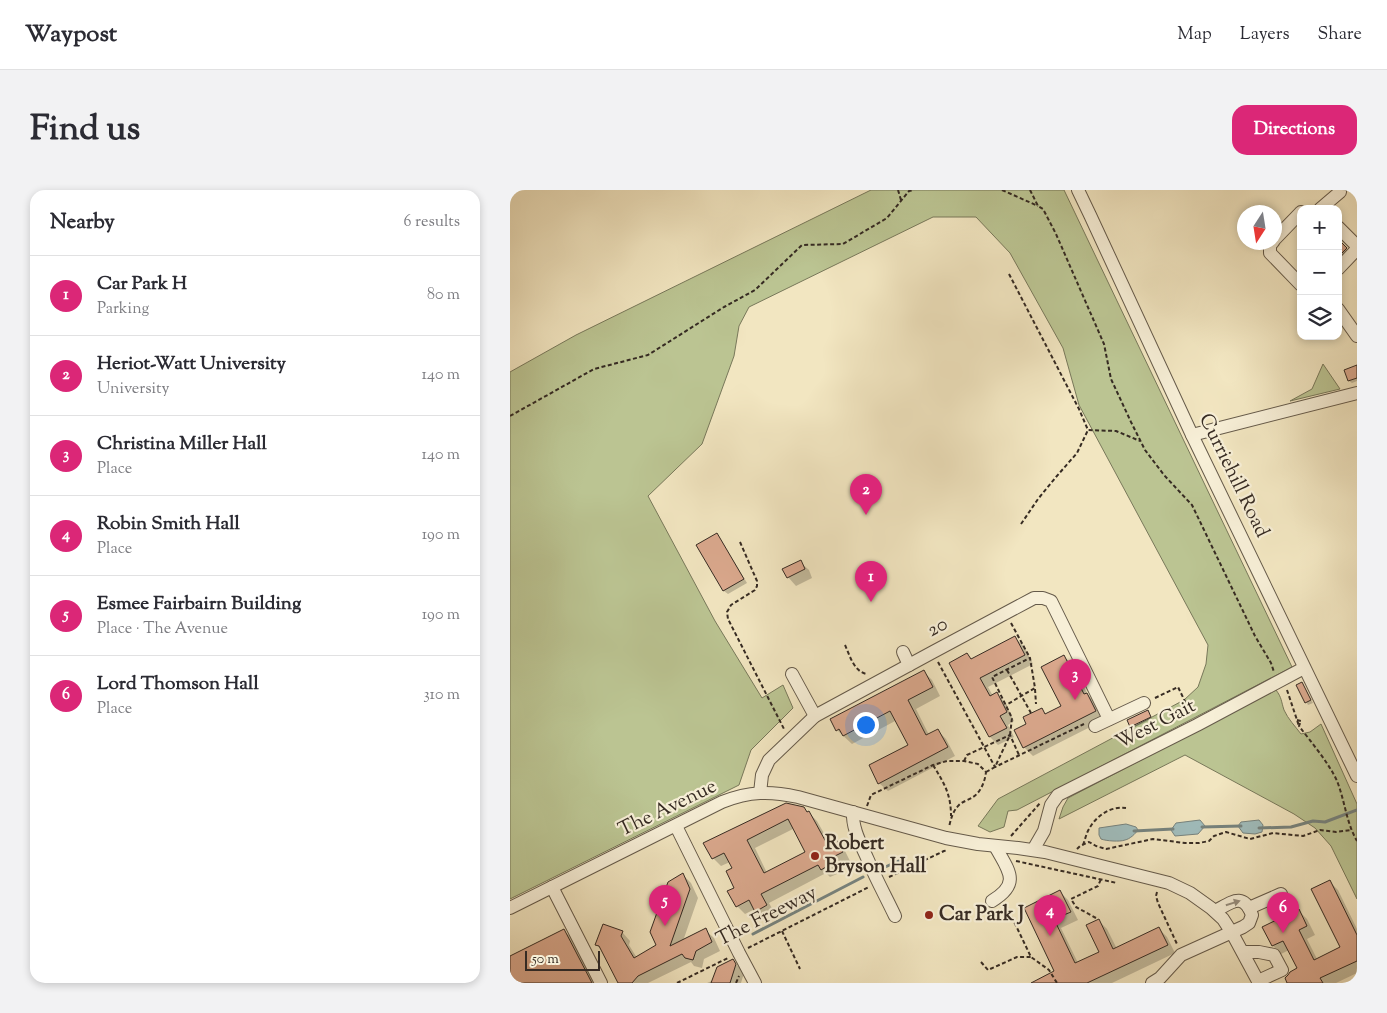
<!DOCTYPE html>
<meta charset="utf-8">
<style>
body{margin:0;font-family:"Sorts Mill Goudy",serif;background:#f2f2f3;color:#2b2b33}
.controls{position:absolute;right:15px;top:15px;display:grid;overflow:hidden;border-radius:10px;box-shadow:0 2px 8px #0003}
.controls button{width:45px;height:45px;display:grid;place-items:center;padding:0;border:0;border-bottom:1px solid #e1e1e2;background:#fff;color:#2b2b33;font:25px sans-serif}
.compass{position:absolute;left:727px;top:15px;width:45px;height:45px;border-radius:50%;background:#fff;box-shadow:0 2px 8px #0003;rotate:192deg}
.scale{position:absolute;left:15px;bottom:12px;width:75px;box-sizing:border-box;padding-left:5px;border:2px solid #362b23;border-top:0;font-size:14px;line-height:18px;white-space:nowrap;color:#362b23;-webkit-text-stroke:4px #f7efd7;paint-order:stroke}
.you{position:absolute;left:355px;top:534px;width:18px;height:18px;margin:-12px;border:4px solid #fff;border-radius:50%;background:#1a73e8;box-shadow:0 0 0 8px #1a73e833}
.badge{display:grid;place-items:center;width:32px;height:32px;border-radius:50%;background:#db2777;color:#fff;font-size:16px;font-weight:700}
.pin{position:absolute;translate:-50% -41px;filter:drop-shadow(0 1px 2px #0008)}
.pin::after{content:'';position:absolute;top:26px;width:18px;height:15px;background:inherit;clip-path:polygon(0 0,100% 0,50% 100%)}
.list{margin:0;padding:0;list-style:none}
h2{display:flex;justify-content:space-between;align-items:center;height:65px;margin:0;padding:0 20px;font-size:21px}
h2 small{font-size:16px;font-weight:400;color:#7c7c81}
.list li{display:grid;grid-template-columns:32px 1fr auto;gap:15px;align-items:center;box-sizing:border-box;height:80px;padding:0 20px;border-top:1px solid #e1e1e2}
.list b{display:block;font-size:19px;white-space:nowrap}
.list p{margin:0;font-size:16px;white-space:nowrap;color:#7c7c81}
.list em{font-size:16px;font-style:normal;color:#7c7c81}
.icon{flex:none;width:28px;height:28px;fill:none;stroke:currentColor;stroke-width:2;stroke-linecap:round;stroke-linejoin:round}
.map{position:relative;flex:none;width:847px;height:793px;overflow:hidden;border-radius:15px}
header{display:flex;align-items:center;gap:30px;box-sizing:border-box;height:70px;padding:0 25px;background:#fff;border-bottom:1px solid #e1e1e2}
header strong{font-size:24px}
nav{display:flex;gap:28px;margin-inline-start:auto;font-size:18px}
.intro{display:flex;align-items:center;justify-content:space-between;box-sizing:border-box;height:120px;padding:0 30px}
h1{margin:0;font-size:35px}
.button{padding:12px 22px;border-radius:15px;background:#db2777;color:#fff;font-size:18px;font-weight:700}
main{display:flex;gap:30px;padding:0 30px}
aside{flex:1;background:#fff;border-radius:15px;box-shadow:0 2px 8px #0003}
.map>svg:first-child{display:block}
.green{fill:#bbc492;stroke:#78785a}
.water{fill:#a0bdbd;stroke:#76837f}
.shadow{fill:#0003;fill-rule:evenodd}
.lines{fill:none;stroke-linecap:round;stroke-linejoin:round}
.stream{stroke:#76837f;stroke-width:3}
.building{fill:#dba98e;stroke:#362b23;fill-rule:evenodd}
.minor-casing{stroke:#655a4a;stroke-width:14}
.path{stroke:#362b23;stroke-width:2;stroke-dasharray:4 2.5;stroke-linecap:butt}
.minor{stroke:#f7efd7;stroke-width:12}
.oneway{fill:#968d7d}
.poi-dot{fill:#8f2418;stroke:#f7efd7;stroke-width:2}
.labels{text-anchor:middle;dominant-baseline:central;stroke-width:4.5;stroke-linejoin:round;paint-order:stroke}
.street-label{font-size:20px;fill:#362b23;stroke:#f7efd7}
.poi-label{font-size:20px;font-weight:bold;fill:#362b23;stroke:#f7efd7;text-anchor:start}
</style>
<header>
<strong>Waypost</strong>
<nav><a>Map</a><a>Layers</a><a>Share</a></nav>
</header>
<div class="intro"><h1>Find us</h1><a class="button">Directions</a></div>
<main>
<aside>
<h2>Nearby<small>6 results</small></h2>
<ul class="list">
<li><span class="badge">1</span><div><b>Car Park H</b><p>Parking</p></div><em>80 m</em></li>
<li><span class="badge">2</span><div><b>Heriot-Watt University</b><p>University</p></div><em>140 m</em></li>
<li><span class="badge">3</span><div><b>Christina Miller Hall</b><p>Place</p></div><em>140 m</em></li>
<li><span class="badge">4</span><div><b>Robin Smith Hall</b><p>Place</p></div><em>190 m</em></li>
<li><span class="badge">5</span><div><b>Esmee Fairbairn Building</b><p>Place · The Avenue</p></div><em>190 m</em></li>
<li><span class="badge">6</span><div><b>Lord Thomson Hall</b><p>Place</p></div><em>310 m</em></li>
</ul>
</aside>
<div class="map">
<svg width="847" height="793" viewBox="0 0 847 793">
<rect width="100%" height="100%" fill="#f2e6c1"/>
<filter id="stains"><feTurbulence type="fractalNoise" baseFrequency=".004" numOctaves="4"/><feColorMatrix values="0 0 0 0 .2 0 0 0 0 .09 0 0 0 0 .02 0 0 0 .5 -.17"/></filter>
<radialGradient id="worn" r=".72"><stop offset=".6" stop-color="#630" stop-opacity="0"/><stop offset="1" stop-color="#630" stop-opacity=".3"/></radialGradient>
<g class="green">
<path d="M361,0H554L782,477L507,620L498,621L494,637L480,642L468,636L488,609L674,510L688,497L696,474L698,455L569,215L553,158L500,63L466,27H423L239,117L229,136L224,166L192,254L138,306L205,431L252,508L273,495L283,518L241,560L229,595L0,709V182L66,145Z"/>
<path d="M813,174L830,199L780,211L802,199Z"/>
<path d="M766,500C772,508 771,511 774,520C778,529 785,536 791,544L800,542L811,534L847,614V709L821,656L805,638L784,624L675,565L549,629L553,617L558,608Z"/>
</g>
<g class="water">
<path d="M690,630L695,636L688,644L665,646L661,640L666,633Z"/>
<path d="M749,630L753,635L752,642L745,644L733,643L728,636L731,632Z"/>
<path d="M616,634L626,637L628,640C625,644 620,649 615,650C610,652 596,651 591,649L589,645V638Z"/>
</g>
<g class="shadow">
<path d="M828,50L840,62L828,75Z"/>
<path d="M847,176V191L842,193L839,191L836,181Z"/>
<path d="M206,345L210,349L237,393L218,404L214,401Z"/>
<path d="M290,372L299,380L302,388L286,396L278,387Z"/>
<path d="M505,448L514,456L523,474L478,497L483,506L486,504L495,512L504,531L498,535L504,547L488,555L480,547L441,473L457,465L462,470Z"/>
<path d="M554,467L563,475L578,505L585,512L594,530L523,566L514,557L506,540L518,534L531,519L537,525L552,517Z"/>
<path d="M414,482L422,490L430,506L406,519L419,545L428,541L436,549L445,566L378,601L369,593L400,555L387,530L342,554L327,540Z"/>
<path d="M792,493L803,513L798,515L788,495Z"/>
<path d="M637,522L642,529L623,538L621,536Z"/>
<path d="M294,618L307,631L319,652L325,649L333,657L340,671L324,679L327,684L320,687L316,683L259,713L265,724L254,729L245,719L235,724L227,716L224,678L220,672L211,676L203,668ZM285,638L297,662L257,683L245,658Z"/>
<path d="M173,685L181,693L188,708L173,751L195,740L204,748L210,761L194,769L192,778L184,776L181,772L138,793H109L93,762L87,755L112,742L120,751L119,755L127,768L148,756Z"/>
<path d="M819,691L828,700L847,739V783L826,793H779L789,779L779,760L771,764L763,756L788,720L797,729L805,745L797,749L807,769L831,757Z"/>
<path d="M550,702L558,710L568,730L551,738L568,773L590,763L589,731L597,739L607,759L649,739L657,747L665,763L602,793H531L546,781L516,718Z"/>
<path d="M54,741L63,749L85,793H0V767Z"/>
<path d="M223,771L231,779L234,783L231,793H197L204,790Z"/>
</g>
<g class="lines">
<g class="stream">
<path d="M692,637L731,636"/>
<path d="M749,638L781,637L803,631L815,632L847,620"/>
<path d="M624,641L663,639"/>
<path d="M373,678L393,669"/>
<path d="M243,744L353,687"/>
</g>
</g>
<g class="building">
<path d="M828,49L837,58L828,67Z"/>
<path d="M847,175V188L838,191L834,180Z"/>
<path d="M207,343L234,389L213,401L186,355Z"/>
<path d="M291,370L295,379L277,388L272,379Z"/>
<path d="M505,446L515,465L470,488L480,506L487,502L497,522L490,526L497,538L479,547L439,473L457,463L461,469Z"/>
<path d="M554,465L574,504L577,503L586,521L513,558L504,540L516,534L513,527L532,518L535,524L551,516L531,477Z"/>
<path d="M414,480L423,497L398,510L416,545L428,539L438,557L368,594L359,575L398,555L380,521L333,546L329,539L326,541L320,529Z"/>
<path d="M792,492L801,510L795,513L786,495Z"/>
<path d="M638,520L641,527L620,537L617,530Z"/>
<path d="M276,613L294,617L297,622L299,621L316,652L325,647L333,662L317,670L319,675L311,680L308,675L251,704L257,715L245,722L239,710L226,717L217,701L224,698L216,681L222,678L214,663L202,669L193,653ZM278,629L295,662L254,683L237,650Z"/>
<path d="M173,683L180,699L160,756L196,738L202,752L186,761L183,770L175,768L172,764L128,786L122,793H108L89,756L85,755L93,734L113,741L111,746L124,768L146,755L140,742L158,692Z"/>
<path d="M820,690L847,745V771L810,788L813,793H777L775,788L778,785L780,782L787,778L773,751L762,756L752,737L789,719L797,736L789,740L804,770L830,757L801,699Z"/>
<path d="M550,700L561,722L544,729L565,773L589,762L576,735L589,729L603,759L649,737L658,755L577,793H521L544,781L514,718Z"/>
<path d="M54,739L82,793H0V766Z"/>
<path d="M223,769L226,774L220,793H201L207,777Z"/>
</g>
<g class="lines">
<defs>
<g id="minor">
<path d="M568,0L580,25L682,245L847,586"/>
<path d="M810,19L830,2"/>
<path d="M828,37L845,54L847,59"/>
<path d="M764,50L791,22"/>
<path d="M763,52L760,55V63L791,95"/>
<path d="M828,79L847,59"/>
<path d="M828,119L847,146"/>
<path d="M682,245L847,203"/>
<path d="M393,462L399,475"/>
<path d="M282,484L305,526"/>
<path d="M585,536L634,513"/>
<path d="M250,603L252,585L259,570L305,526L423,462L524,408H533L541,411L599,529"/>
<path d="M343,622C342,639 351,654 358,670C366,689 376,707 385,726"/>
<path d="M166,636L229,763L245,793"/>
<path d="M523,660L534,641L541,615L548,605L687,535L794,478"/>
<path d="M42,697L91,793"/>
<path d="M482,711C512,693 498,680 485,656"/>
<path d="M0,718L212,612C240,601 260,601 288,607L436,648L468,654L508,658L535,662L659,693L680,703L701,718L713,729L722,743L749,793"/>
<path d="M739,718L771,704"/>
<path d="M733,762H749L764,765L772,780L748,791"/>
<path d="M642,793L650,788L671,765L733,737L739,733L742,725C733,701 721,713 705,721"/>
</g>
</defs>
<use href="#minor" class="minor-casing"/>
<g class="path">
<path d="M388,0L391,10"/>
<path d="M492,0L528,16"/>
<path d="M520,0L528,16L533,19L546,44L594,154L601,189L621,232L635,260L654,285L682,315L745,446L761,473L764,482"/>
<path d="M499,84L569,219L578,240L606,241L630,251"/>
<path d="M0,226L84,179L138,165L214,117L245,100L292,55L333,54L377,28L399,1L404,0"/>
<path d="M511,334L528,309L546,287L567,263L578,240"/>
<path d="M230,352L247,391V396L245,400L221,415L217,422L218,429L274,539"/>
<path d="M501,433L520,468"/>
<path d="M335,455C340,466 344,482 357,484"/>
<path d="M428,472L485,577L574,534"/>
<path d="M497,480L521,523"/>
<path d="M525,499L526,514"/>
<path d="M777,500L789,536"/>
<path d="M645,508L668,497L682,526"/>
<path d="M787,530L791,531L789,536C801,552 819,573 827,591C835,611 836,632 847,651"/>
<path d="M454,571L457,565L500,545L509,565"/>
<path d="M423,575C434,593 441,604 441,626"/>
<path d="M476,582L485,577L500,545L502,528L482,487L520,468L525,498L496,515"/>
<path d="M357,616L361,605L423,575L437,571H454L468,574L476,582C475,591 471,602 463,607C459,610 453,611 449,615C443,621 441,628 439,637"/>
<path d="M501,646L531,612"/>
<path d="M573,655C575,650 576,644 579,639C586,626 600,616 616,618"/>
<path d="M567,659L570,656L579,652L586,656L596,659L643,649L675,653H689L699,651L704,646L716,642L740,649L763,643L793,646L810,640L826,642L841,640"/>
<path d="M506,671L607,693"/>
<path d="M379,687L434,661L438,660"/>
<path d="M647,702L646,706L648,713L667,754"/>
<path d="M496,715L521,767L539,780L547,793"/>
<path d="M586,728L566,717L561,709L588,696L591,689"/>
<path d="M272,741L290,779"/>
<path d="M238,758L359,697"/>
<path d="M471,772L478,780L507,767H521"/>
<path d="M167,793L218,768"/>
<path d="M226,793L229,786"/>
</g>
<use href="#minor" class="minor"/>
</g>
<defs><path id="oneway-solid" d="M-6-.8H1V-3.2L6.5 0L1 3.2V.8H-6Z" transform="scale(1.25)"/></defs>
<use class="oneway" href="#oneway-solid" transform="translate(723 713) rotate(-17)"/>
<g class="poi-dot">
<circle cx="305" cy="666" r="5"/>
<circle cx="419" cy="725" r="5"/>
</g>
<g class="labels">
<g class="street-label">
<text transform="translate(723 286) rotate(64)">Curriehill Road</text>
<text transform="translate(428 438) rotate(-28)">20</text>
<text transform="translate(646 535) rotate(-27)">West Gait</text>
<text transform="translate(158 619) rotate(-26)">The Avenue</text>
<text transform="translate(257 727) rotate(-27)">The Freeway</text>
</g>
<g class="poi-label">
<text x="315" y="654">Robert<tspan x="315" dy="23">Bryson Hall</tspan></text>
<text x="429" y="725">Car Park J</text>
</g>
</g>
<rect width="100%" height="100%" filter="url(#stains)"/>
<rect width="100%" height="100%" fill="url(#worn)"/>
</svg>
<div class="controls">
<button>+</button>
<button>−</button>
<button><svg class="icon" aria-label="layers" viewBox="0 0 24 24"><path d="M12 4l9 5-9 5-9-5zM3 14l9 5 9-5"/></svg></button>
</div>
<svg class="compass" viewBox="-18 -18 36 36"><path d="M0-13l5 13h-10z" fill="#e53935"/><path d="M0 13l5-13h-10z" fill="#7c7c81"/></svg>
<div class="scale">50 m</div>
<div class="you"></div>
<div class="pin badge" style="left:361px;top:412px">1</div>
<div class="pin badge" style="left:356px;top:325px">2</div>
<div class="pin badge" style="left:565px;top:510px">3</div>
<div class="pin badge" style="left:540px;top:746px">4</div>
<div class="pin badge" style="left:155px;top:736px">5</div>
<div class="pin badge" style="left:773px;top:743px">6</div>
</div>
</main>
